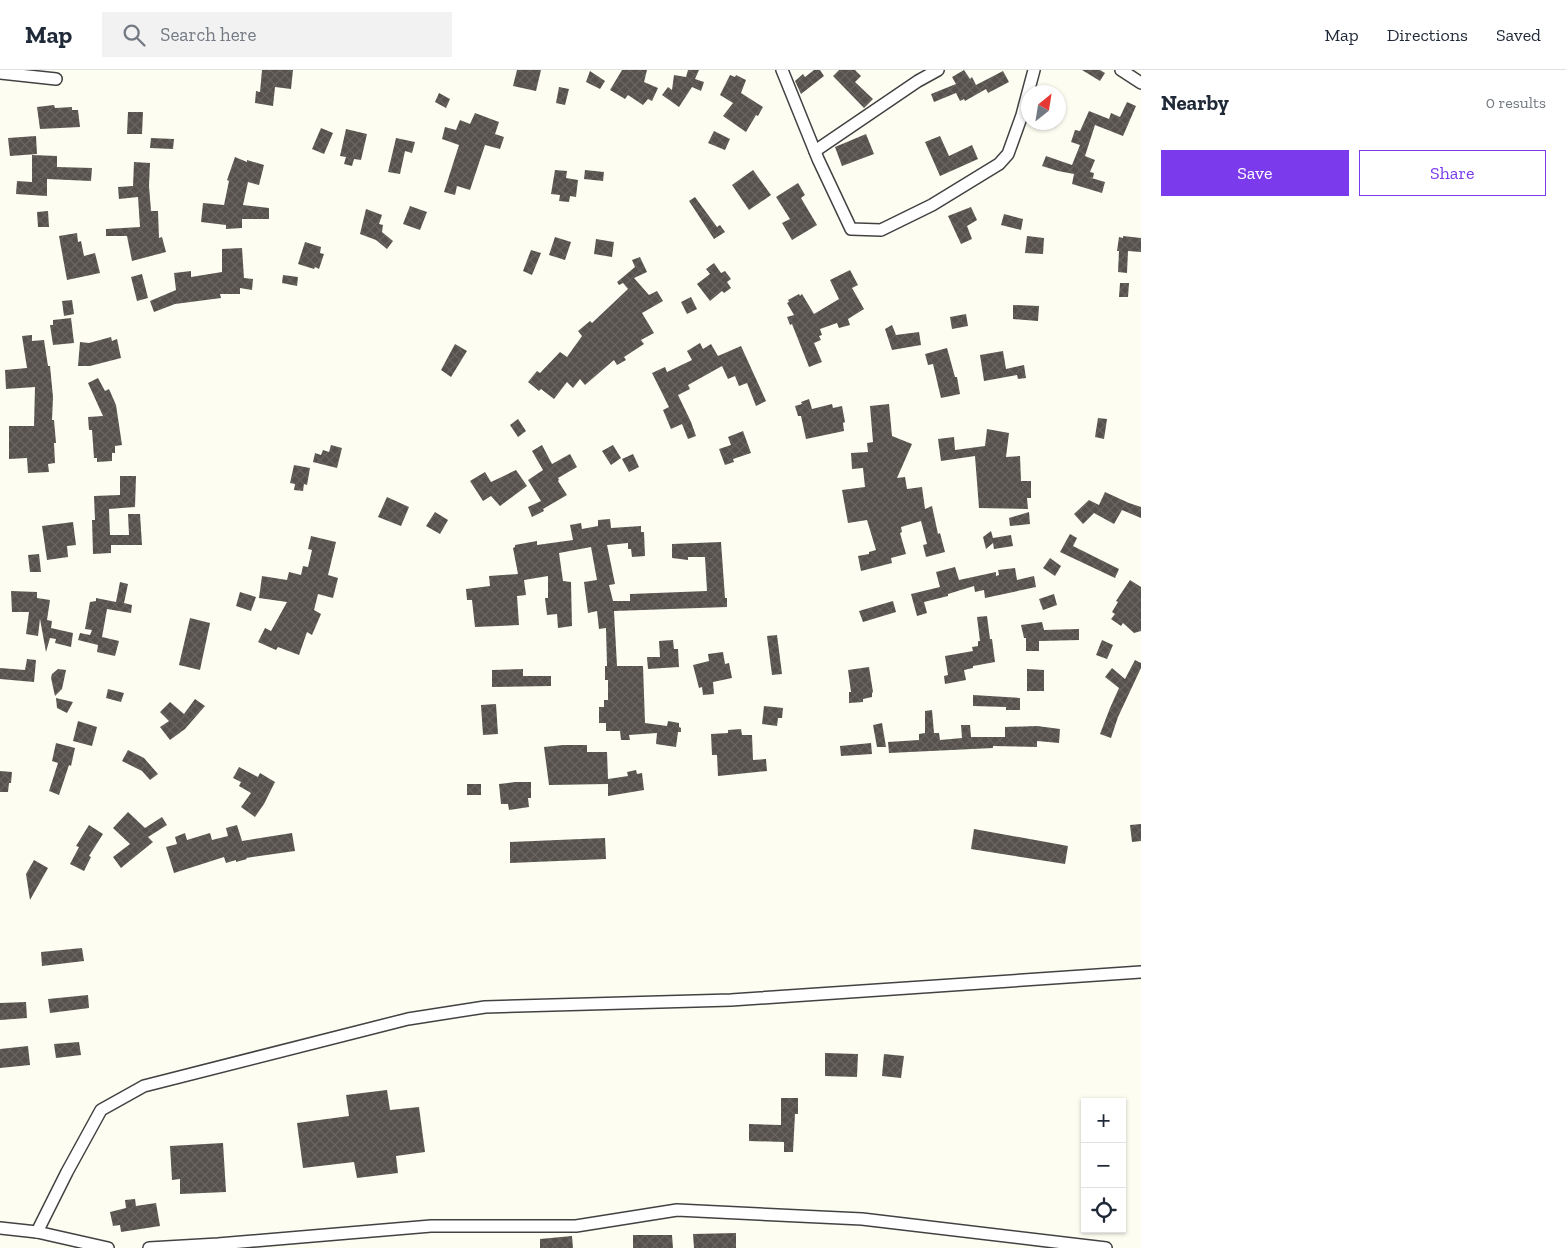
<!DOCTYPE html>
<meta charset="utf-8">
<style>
body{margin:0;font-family:"Zilla Slab",serif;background:#f2f2f3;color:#1f2937}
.controls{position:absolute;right:15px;bottom:15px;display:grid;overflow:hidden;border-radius:0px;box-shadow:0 1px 4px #0004}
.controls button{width:45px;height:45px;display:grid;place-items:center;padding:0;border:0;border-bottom:1px solid #e0e1e3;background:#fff;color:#1f2937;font:25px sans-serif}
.compass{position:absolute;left:1021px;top:15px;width:45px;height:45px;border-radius:50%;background:#fff;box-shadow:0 1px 4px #0004;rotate:30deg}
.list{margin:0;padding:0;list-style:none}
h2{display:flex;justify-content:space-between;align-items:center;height:65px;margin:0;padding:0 20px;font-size:21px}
h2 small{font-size:16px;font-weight:400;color:#747a83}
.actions{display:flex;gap:10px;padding:15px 20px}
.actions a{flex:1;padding:11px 0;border:1px solid #7c3aed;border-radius:0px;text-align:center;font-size:18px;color:#7c3aed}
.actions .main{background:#7c3aed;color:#fff}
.icon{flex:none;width:28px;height:28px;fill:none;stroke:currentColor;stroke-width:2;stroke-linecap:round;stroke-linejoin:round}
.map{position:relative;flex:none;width:1141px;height:1178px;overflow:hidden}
header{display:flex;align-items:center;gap:30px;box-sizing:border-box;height:70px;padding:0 25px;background:#fff;border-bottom:1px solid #e0e1e3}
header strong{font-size:24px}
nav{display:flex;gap:28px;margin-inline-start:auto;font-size:18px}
.search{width:350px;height:45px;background:#f2f2f3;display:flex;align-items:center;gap:12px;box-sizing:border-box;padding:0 18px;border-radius:0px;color:#747a83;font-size:19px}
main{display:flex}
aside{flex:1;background:#fff}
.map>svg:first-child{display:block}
.building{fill:url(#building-cross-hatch)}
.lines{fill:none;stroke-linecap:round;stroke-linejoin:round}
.street-casing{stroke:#424242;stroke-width:14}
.street{stroke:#fff;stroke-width:11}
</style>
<header>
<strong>Map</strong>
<div class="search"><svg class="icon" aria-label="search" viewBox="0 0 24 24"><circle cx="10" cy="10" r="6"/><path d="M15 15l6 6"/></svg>Search here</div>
<nav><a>Map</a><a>Directions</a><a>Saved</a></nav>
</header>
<main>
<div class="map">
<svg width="1141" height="1178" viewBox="0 0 1141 1178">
<defs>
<pattern id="building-cross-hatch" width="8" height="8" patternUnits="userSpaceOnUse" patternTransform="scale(1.25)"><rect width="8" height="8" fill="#56514c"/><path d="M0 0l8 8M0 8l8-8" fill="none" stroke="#696561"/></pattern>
</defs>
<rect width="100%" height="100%" fill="#fdfdf2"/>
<g class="building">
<path d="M262,0H293L291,19L275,17L273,36L255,33L256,21L260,22Z"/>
<path d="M517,0H541L536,21L513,16Z"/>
<path d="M622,0H647L644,12L658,18L652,31L648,29L643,35L628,25L625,29L610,20Z"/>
<path d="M688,0H699L695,9L704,12L701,21L692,17L679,37L662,25L668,17L672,20L674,5L686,7Z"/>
<path d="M814,0H820L824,6L801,24L795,11L803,4L805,7Z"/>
<path d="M839,0H855L861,6L855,12L873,29L864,38L833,6Z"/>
<path d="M964,0L970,9L972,7L976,15L1003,1L1009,12L988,23L986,19L965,31L964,29L960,31L956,23L934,32L931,24L956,14L952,7Z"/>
<path d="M1082,0H1100L1105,3L1100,11Z"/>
<path d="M590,1L605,11L600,19L586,12Z"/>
<path d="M730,5L735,7L736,5L746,10L741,23L763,37L758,46L756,45L746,62L723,46L733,33L720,25Z"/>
<path d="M559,17L569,19L565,35L556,33Z"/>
<path d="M439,23L450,29L446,38L435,32Z"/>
<path d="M1127,32L1136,36L1123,66L1095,55L1085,86L1095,90L1090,102L1094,103L1093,108L1088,107L1105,112L1102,123L1072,114L1074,104L1058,101L1042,96L1046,86L1072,95L1080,75L1071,72L1075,60L1080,61L1089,41L1109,49L1111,43L1120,47Z"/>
<path d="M54,35L55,38L72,37V40H78L80,57L40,59L37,37Z"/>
<path d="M128,42H143L142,64H127Z"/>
<path d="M475,43L499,52L495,64L504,67L500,79L485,75L470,120L457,116L455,125L444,122L459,75L442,69L445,57L456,60L460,50L470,54Z"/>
<path d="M321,58L333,63L324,84L312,79Z"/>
<path d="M346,59L367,64L361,90L354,89L352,96L344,94L346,87L340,86Z"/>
<path d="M714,61L730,69L725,80L708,73Z"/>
<path d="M866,64L874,84L842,96L835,77Z"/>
<path d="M36,66L37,84L10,86L8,68Z"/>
<path d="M940,66L949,86L972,75L978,89L940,106L925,72Z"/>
<path d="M151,68L174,69L173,79L150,78Z"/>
<path d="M396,68L415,72L412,83L405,81L400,104L388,102Z"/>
<path d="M32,85L57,86V97L92,98L91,111L47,109V126L16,124L17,111L32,112Z"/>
<path d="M235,87L247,92V90L264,95L259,115L248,112L243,135L269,138V149H242V158L226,159V155L201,152L203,133L224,135L229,111L227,110Z"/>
<path d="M134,92L150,93L149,116L151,141H158L159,168L162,167L166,182L132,191L127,166H106V159L140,157L138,127L119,129L118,117L133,116Z"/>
<path d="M555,100L567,101L566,108L578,110L576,127L570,126L569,132L559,131L560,125L551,124Z"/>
<path d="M585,100L604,102L603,111L584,109Z"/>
<path d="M753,100L771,125L749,140L732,115Z"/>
<path d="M798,113L805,125L801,128L817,155L792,170L782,153L790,149L776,127Z"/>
<path d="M695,127L717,157L720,155L725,162L714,169L689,131Z"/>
<path d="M410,136L427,142L420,160L403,154Z"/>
<path d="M971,137L977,150L967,156L972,169L961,174L948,146Z"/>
<path d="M366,139L382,145L379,154L383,155L382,162L393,171L387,179L376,170L360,164Z"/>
<path d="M48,141L49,157H38L37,142Z"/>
<path d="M1004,144L1023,149L1021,160L1001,155Z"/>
<path d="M77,163L78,172L81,171L84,186L95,183L100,203L67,210L59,166Z"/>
<path d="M1027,166L1044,168L1043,184L1025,183Z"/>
<path d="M1123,166L1141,168V182L1128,181L1127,203L1118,202L1119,181H1117L1119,167L1123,168Z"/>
<path d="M555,167L571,172L565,190L549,185Z"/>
<path d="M596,169L614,172L612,187L594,184Z"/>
<path d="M305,172L321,177L320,183L324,184L319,199L315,197L314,199L298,194Z"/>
<path d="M242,178L244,208L253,209L252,220L240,218V224H220L221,228L175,234L154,242L150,231L176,220L174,203L191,201V207L222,202V179Z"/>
<path d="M531,180L541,183L532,205L523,201Z"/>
<path d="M640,187L647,202L634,208L649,225L657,221L663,231L642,243L654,263L641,270L644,274L624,287L626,290L617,295L614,290L585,315L580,309L573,318L567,312L554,329L541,319L539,321L528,312L537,301L540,303L560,282L567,287L582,266L578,261L590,251L592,253L628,219L623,213L619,215L617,212L635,197L632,190Z"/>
<path d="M714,193L721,203L725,201L731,209L727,212L731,218L724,223L722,221L710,231L697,214L710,204L706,199Z"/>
<path d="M850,200L858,215L852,218L864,239L848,249L850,255L839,258L837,253L820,259L822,265L819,266L821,270L814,273L822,292L809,297L792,254L790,255L787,247L794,245L787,233L789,232L788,230L799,224L800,226L802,224L814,244L839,229L830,210Z"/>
<path d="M142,204L148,228L137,231L131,207Z"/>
<path d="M283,205L298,207L297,216L282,213Z"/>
<path d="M1120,213H1129L1128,227H1119Z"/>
<path d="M691,227L697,239L687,244L681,232Z"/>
<path d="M72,230L74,244L64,246L62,231Z"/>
<path d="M1013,235L1039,236L1038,251L1013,249Z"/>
<path d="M966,244L968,256L952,259L950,247Z"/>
<path d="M71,248L74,273L53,275L50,255H53V250Z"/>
<path d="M892,255L896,265L919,262L921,275L892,280L885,259Z"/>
<path d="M32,265V271L44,270L48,296H50L53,327L52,350H54L56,373H54L55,393L48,394L49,402L28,403L27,388L9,389V356H34L35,317L6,319L5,300L27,298L22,266Z"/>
<path d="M111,267L112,271L117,269L121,288L90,296H78L80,272L89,273Z"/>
<path d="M700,273L703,279L711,274L718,286L741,276L766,331L756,336L747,313L739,316L735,306L728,309L722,296L688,315L690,319L678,325L691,352L696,366L688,369L682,354L671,359L663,340L669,337L652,303L665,297L667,302L692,290L687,281Z"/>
<path d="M455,274L467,281L451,307L441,300Z"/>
<path d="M947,278L955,307H957L960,324L941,328L933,294L928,295L925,284Z"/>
<path d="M1003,281L1006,299L1024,295L1026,308L1018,309L1017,305L984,311L980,285Z"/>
<path d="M98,308L105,321L109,319L116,335L122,375L115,376V383H112V391L97,392V388H94L92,360H89L88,347L103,346L88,313Z"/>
<path d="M809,329L812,339L832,334L833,338L842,336L845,352L843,353L844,361L806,369L801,346H798L795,336L802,334L801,332Z"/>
<path d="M889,334L892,366L912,374L897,408L905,407L907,419L922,417L925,439L932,436L938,464L940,463L945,482L926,487L923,475L927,474L921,451L901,457L902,462L900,463L906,484L891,488L892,493L861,501L858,486L869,484V482L876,480L867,450L848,453L842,420L865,417L863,398L852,399L851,383L868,382L867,373L873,372L870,336Z"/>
<path d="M1098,348L1107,349L1104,369L1095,367Z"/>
<path d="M518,349L526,361L518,367L510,355Z"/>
<path d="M987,359L1009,363L1006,387L1020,386L1021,411H1031V428H1027L1028,439L979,438L975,386L941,391L938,369L954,367L955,380L985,376Z"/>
<path d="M743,361L751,383L733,389L734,392L725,395L719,379L731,375L728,367Z"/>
<path d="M331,375L342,378L337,398L313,392L315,383L321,385L323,380L329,382Z"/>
<path d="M542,375L552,394L570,384L577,397L558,408L559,410L558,411L567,425L543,439L544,441L532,447L528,437L541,431L528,410L543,400L532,381Z"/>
<path d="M613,375L621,388L611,395L602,381Z"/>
<path d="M633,384L639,397L629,402L622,389Z"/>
<path d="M294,395L310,398L307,415L304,414L303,421L294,420L295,414L290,413Z"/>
<path d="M516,400L527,416L500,436L491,426L483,431L470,411L485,402L491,412Z"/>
<path d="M120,406H136L135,437L109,439L110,465H129L128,444H140L142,475H111V483L93,484L92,450H95L94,426L120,425Z"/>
<path d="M1105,422L1129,433L1141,437V448L1122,440L1114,454L1094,443L1083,454L1074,444L1089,430L1099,435Z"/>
<path d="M387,427L409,437L401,456L378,447Z"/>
<path d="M435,442L448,450L440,464L426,456Z"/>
<path d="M1029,442L1030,454L1010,456L1009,448Z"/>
<path d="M610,449L611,458L641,456V462H644L645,486L632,487L631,479H628V473L607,475L615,514L609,515L613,531H630V524L707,521L705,487H688V490L672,488V474L721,472L725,528H727V537L614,541L617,596H643L645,653L667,656L668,651L679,653V657L681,658V662H678L676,677L656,674L657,663L629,665L630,670H621L620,661H606V653H599V637H604V630H608V610H605V596H607L606,558L599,559L597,541L588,543L584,512L597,510L591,477L559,483L563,511L571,512L572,556L558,558L557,544L547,545L545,528H548V506L524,510L526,525L517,526L519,555L475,557L472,530H467L466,519L490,516L489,506L518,504L513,478L515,477V475L537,471V475L573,470L570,455L581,453L582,459L598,456V450Z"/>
<path d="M73,452L76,475L67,476L68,487L47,490L42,456Z"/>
<path d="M991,461L993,468L1011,465L1013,476L994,479L993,473L986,479L983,467Z"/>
<path d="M1070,464L1077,468L1073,476L1119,499L1115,508L1060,482Z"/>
<path d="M311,466L336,472L328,505L338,508L333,528L318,524L314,540L321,544L312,565L307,562L299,585L278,577L276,580L258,572L265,558L271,561L287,532L259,528L262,506L287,510L289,502L301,505L303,496L308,497L312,480L308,479Z"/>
<path d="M39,484L41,502H30L28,485Z"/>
<path d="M1050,488L1061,496L1055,506L1043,498Z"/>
<path d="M955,497L959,510L996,502V506L999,505L998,500L1015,498L1017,510L1034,506L1036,517L985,528L984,520L975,522L974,516L948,524V526L924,532L927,543L917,546L911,524L940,517L936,502Z"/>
<path d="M1130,510L1141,517V561L1134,563L1123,553L1121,556L1111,549L1115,544L1112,542L1118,532L1116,531Z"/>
<path d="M120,512L128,514L124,533L132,535L131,543L107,539L102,567L119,571L115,586L97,582L98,575L78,570L80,563L90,565L92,560L85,559L90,532L96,531V528L116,532Z"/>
<path d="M11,521L37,522V528L50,530L47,550L52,551L51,558L73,563L71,577L55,573L56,569L50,568L46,582L40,549L38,566L26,564L29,542H12Z"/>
<path d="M240,522L256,527L251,541L236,536Z"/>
<path d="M1054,524L1057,535L1043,540L1039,529Z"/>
<path d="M893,531L896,542L863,552L859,541Z"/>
<path d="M987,546L990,569H992L995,592L973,596V598L964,600L966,610L945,614L944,606L948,605L945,586L973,581L972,577L978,576V571H980L977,547Z"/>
<path d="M190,548L210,553L200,600L179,595Z"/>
<path d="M1042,552L1044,560L1079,559V570L1039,571V581H1026V568H1024L1021,555Z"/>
<path d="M777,565L782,604L772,605L767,566Z"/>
<path d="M673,570L674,579H678L679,597L648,599L647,587H660L659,571Z"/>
<path d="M1102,570L1113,575L1107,589L1096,585Z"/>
<path d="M723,582L725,594L729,593L732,608L713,612L714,624L703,625L702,617L699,618L693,595L709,591L708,584Z"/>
<path d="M27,589L36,590L34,612L0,609V598L25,600Z"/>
<path d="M1135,590L1141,593V598L1118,647L1111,668L1100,664L1110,638L1119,618L1105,607L1112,598L1125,609Z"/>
<path d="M869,597L873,622L872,623V627L863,629V632L849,633V622H851L848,600Z"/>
<path d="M58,599L66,600L62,619L55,626L51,608L52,604Z"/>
<path d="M523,599V606H551V616L492,617V600Z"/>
<path d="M1027,599L1044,600V621H1027Z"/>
<path d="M108,619L124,623L121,632L106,628Z"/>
<path d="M973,625L1020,628V640H1006V637L973,636Z"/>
<path d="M56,628L73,632L67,643L57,638Z"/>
<path d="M195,629L205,636L185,659L170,670L160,657L169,651L160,642L170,632L184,644Z"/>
<path d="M496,634L498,664L483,665L481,635Z"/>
<path d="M764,636L783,638L782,648H778L777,656L762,654Z"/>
<path d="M932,640L934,663H939L940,670L962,668L961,655H970L971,667H1005V657L1037,656L1060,659L1059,673L1037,671V677L993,676V678L889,683L888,672L919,670V664L925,663V641Z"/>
<path d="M78,651L97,657L92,676L73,671Z"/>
<path d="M882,653L886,677H877L873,655Z"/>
<path d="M741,659L742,665H752L753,690L766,689L767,701L718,706L717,685H712L711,664L728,663V660Z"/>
<path d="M56,673L75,678L71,696L69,695L59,725L49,721L58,693L52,691Z"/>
<path d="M871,673L872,684L841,686L840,676Z"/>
<path d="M563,675H587V682H607L608,709L628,706L627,702L636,700L637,704L642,703L644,720L608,726V714L549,715L544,677Z"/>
<path d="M128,680L144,688L158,704L150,710L142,701L122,691Z"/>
<path d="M239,697L258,707L260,703L275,712L264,734L255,747L241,737L251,723L239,716L241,712L233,708Z"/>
<path d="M0,701L12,702L11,713H9L8,722H0Z"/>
<path d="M515,712H531V728H528L529,737L509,740L508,734H501L499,714Z"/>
<rect x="467" y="714" width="14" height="11"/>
<path d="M128,742L145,758L162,747L167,755L148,767L153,772L121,798L113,787L130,774L113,758Z"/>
<path d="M1141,754V771L1132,772L1130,755Z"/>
<path d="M89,755L103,764L89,786L91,787L84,801L70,794L79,777L76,776Z"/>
<path d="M237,755L242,771L292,763L295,781L246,788L247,789L236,792V790L226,793L224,787L174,803L166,777L177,774L175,767L185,763L187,770L210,763L212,770L228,766L226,758Z"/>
<path d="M974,759L1068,776L1065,794L971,779Z"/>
<path d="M605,768L606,789L510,793V772Z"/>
<path d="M34,790L48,798L30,830L26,804Z"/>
<path d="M82,878L84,891L42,896L41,882Z"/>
<path d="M88,925L89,938L50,943L48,929Z"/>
<path d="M26,932L27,948L0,950V933Z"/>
<path d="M79,972L81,985L56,988L54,974Z"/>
<path d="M28,976L30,995L0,998V979Z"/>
<path d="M825,983L858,984L857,1007L825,1006Z"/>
<path d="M884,984L904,986L901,1008L882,1006Z"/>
<path d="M387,1020L390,1040L419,1037L425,1082L396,1086L398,1103L357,1108L354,1092L303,1098L297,1053L349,1046L346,1025Z"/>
<path d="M781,1028H798V1044H795L793,1082H784V1072L749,1071V1054L781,1055Z"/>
<path d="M223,1073L226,1122L180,1124V1109L172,1110L170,1076Z"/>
<path d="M135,1129L136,1136L156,1133L160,1156L121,1162L120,1155L113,1156L110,1142L126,1138L125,1130Z"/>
<path d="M736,1163V1178H694L693,1164Z"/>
<path d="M633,1165H672L673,1178H633Z"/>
<path d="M572,1166L573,1178H540V1169Z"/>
</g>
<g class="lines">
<defs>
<g id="street">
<path d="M782,0L818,89L851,159L881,160L932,135L999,94L1008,84L1022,45L1034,0"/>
<path d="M1121,0L1141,13"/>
<path d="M0,3L56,9"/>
<path d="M815,81L918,11L938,0"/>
<path d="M0,1158L37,1162L108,1178"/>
<path d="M37,1162L67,1102L101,1040L144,1016L408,949L485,937L731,930L1141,902"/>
<path d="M149,1178L218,1174L431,1156H576L677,1140L862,1149L1106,1178"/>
</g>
</defs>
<use href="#street" class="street-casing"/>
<use href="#street" class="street"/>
</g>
</svg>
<div class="controls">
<button>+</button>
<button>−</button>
<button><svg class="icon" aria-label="locate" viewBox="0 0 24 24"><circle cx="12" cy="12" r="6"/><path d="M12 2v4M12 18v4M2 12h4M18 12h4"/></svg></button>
</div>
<svg class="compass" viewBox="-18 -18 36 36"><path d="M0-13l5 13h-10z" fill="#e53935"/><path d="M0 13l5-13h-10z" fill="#747a83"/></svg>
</div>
<aside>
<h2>Nearby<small>0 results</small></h2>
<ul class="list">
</ul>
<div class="actions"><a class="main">Save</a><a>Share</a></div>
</aside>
</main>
